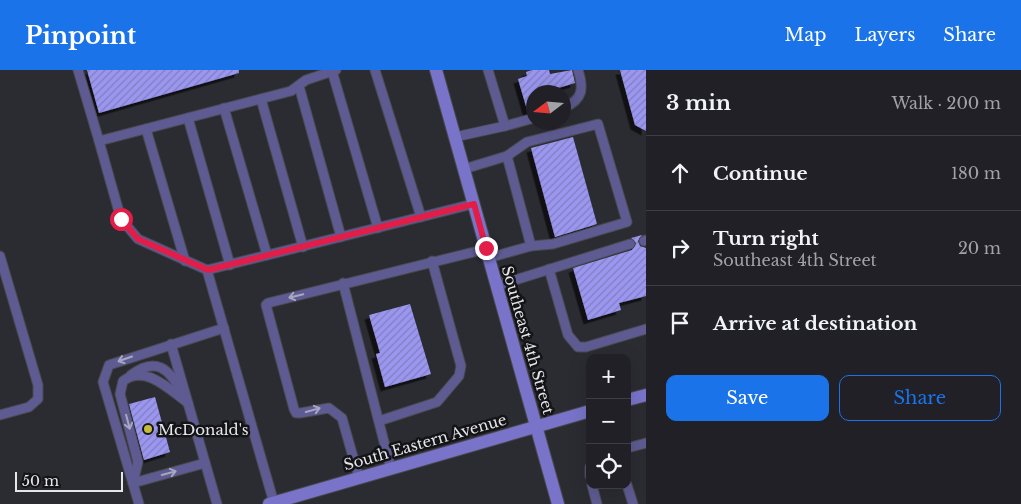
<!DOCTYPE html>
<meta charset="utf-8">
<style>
body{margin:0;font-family:"Libre Baskerville",serif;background:#2d2d32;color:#f1f3f6}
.controls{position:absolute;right:15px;bottom:15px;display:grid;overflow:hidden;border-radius:10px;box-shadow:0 5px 20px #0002}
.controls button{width:45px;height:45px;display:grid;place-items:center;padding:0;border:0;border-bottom:1px solid #3d3e43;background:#202026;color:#f1f3f6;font:25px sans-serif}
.compass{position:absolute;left:526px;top:15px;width:45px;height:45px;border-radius:50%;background:#202026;box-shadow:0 5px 20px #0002;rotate:254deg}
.scale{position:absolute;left:15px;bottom:12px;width:108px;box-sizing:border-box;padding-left:5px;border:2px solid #e5e6ea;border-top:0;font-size:14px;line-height:18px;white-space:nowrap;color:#e5e6ea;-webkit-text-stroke:4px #141417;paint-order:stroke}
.stop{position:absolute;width:15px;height:15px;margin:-11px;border:4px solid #e11d48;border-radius:50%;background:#fff}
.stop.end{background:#e11d48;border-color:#fff;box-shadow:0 1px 5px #0008}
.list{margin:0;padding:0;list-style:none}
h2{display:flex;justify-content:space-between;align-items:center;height:65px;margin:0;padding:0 20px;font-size:21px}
h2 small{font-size:16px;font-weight:400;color:#a2a3a7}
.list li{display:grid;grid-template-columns:32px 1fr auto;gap:15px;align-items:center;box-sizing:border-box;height:75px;padding:0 20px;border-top:1px solid #3d3e43}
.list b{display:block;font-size:19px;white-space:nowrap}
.list p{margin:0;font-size:16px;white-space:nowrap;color:#a2a3a7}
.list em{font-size:16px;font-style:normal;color:#a2a3a7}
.actions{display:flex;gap:10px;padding:15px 20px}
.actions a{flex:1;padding:11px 0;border:1px solid #1a73e8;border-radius:10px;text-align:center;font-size:18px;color:#1a73e8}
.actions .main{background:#1a73e8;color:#fff}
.icon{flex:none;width:28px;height:28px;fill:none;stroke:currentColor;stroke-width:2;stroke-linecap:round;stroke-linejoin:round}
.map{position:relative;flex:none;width:646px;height:434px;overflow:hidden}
header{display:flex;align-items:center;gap:30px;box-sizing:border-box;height:70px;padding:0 25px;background:#1a73e8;color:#fff}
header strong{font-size:24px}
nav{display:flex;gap:28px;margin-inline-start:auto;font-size:18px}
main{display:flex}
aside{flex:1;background:#202026}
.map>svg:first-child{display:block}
.building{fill:url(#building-hatch);filter:url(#shadow)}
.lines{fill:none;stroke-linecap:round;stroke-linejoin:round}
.lane-casing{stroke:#49494f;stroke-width:11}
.secondary-casing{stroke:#49494f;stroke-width:14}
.lane{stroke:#5d5b91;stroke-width:9}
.secondary{stroke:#7974ca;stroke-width:12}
.oneway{stroke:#a8a7c2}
.route{stroke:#e11d48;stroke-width:6}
.poi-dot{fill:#c6bc3c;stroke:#141417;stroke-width:2}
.labels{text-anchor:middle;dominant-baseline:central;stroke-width:5;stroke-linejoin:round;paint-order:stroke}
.street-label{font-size:15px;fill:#e5e6ea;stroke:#141417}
.poi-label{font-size:15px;fill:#e5e6ea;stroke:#141417;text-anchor:start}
</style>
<header>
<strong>Pinpoint</strong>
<nav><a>Map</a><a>Layers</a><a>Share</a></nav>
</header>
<main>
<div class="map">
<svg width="646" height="434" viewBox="0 0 646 434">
<defs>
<pattern id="building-hatch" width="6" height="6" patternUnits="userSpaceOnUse" patternTransform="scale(1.25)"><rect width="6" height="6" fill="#9b97f1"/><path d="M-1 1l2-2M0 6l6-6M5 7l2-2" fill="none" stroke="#817ebe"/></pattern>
<filter id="shadow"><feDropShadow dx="-4.5" dy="4.5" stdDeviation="0" flood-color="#0009"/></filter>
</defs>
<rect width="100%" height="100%" fill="#2b2b32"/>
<g class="building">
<path d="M87,0H239V3L99,43Z"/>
<path d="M532,0H549L550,4L572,0L575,13L555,19L556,22H534V42L528,43L518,9L527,6L526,2Z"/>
<path d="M620,0H646V61L635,55Z"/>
<path d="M573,67L597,154L555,167L531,78Z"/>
<path d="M642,165L638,171L640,176L646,178V226L619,233L621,240L588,250L573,198L632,180L636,173L631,168Z"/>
<path d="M410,234L431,304L385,317L376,284L380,283L369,245Z"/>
<path d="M155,327L170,382L144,390L129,334Z"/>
</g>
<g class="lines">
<defs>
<g id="lane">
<path d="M78,0L99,71"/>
<path d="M336,0L306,10L291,21L99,71L121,149L138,169L207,200L473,134"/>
<path d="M375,0L421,147"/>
<path d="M332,1L378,158"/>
<path d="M299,16L341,167"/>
<path d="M261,29L303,177"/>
<path d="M224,38L267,185"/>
<path d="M564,38C583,29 584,19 578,0"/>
<path d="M188,48L230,195"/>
<path d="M505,56L534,48"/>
<path d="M146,59L185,191"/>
<path d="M455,67L505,56L488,0"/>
<path d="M507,86L531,176"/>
<path d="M464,99L507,86L527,72L598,54L627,152L553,174L531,176L488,188"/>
<path d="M644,171L646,170"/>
<path d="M0,186L38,315V329L29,337L0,345"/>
<path d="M549,199L568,265L578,277H586L646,259"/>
<path d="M207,200L274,433"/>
<path d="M343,213L391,399"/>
<path d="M496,216L630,174"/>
<path d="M171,274L217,434"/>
<path d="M131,305C156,286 169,299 182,322"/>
<path d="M379,351L437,332L459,306L461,296L432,191"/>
<path d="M627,378L646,373"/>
<path d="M590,397V406"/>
<path d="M359,408L342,348L329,338L300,343H296L294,339L266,235L268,233L486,179"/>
<path d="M133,413L138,392L120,324L123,311C145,294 169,319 188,333"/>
<path d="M133,413L205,393"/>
<path d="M592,415L597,434"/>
<path d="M627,415L633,434"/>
<path d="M139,434L103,312L109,295L224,258"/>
</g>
<g id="secondary">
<path d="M436,0L558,434"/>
<path d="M627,330L646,325"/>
<path d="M269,434L590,341"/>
</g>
</defs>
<use href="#lane" class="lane-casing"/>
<use href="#secondary" class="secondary-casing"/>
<use href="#lane" class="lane"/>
<use href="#secondary" class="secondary"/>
</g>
<defs><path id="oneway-shaft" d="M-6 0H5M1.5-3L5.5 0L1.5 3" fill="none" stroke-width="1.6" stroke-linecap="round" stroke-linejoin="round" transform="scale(1.25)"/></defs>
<g class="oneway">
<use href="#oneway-shaft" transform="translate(296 226) rotate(166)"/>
<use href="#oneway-shaft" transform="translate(125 289) rotate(161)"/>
<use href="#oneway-shaft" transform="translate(313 340) rotate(-15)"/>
<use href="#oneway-shaft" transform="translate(128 352) rotate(75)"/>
<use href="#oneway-shaft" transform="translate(169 403) rotate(-15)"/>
</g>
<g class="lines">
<path class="route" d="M121,149L138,169L208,200L474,134L486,178"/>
</g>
<circle class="poi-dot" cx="148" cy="359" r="5"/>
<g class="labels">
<g class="street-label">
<text transform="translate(528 270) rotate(74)">Southeast 4th Street</text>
<text transform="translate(425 372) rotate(-16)">South Eastern Avenue</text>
</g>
<g class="poi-label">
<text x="158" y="359">McDonald's</text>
</g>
</g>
</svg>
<div class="controls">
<button>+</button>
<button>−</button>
<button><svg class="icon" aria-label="locate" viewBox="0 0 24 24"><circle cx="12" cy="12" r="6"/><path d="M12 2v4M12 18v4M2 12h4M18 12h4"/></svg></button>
</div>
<svg class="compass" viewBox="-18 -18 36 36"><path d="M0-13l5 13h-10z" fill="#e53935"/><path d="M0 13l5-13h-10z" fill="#a2a3a7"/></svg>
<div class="scale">50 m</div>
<div class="stop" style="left:121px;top:149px"></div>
<div class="stop end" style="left:486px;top:178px"></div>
</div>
<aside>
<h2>3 min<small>Walk · 200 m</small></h2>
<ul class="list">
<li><svg class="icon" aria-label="ahead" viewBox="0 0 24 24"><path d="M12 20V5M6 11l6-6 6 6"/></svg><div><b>Continue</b></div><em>180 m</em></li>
<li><svg class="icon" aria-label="right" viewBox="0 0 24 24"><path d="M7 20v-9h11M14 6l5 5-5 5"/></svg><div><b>Turn right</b><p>Southeast 4th Street</p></div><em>20 m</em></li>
<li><svg class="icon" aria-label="arrive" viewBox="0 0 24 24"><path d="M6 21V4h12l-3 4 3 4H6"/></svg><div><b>Arrive at destination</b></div></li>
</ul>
<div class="actions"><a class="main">Save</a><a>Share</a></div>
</aside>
</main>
